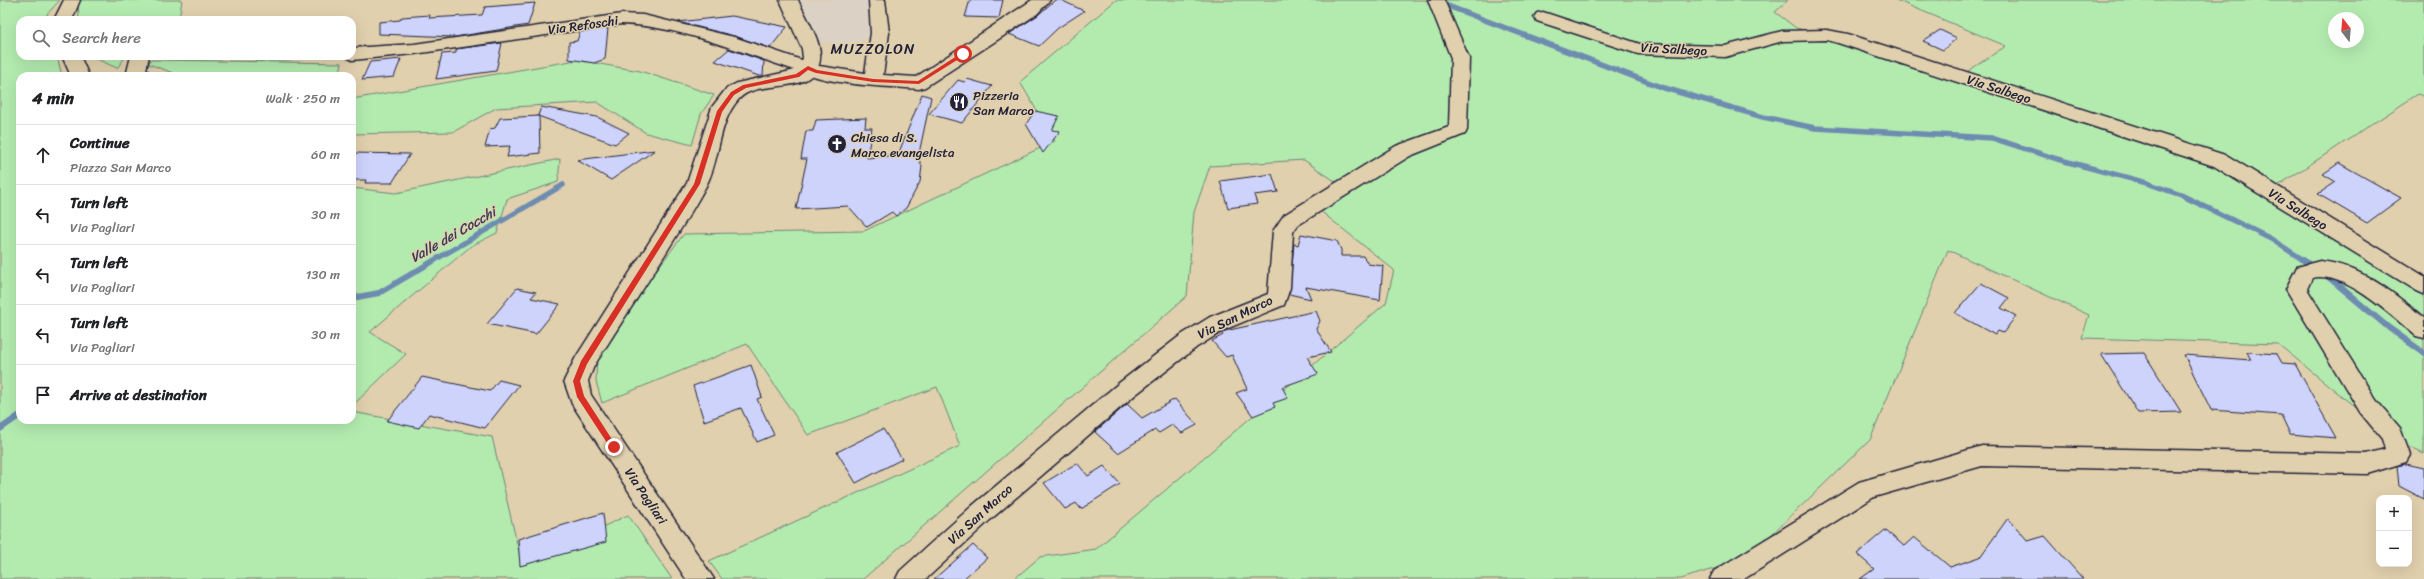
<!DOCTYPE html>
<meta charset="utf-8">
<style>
body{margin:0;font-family:Sriracha,sans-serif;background:#f6f6f6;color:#202124}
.controls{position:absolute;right:12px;bottom:12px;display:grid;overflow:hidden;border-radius:8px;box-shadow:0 4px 16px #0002}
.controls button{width:36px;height:36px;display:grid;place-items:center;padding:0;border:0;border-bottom:1px solid #e0e0e0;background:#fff;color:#202124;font:20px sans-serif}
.compass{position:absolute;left:2328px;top:12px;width:36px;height:36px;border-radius:50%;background:#fff;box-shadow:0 4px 16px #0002;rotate:344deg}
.stop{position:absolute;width:12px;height:12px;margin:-9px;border:3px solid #d93025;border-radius:50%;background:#fff}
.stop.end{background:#d93025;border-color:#fff;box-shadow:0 1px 4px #0008}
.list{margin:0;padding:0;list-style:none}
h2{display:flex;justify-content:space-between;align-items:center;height:52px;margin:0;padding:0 16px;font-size:17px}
h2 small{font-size:13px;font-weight:400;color:#757577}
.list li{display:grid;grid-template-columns:26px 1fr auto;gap:12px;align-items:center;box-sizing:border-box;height:60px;padding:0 16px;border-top:1px solid #e0e0e0}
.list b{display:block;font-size:15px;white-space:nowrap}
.list p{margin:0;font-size:13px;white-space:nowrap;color:#757577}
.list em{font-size:13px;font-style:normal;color:#757577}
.icon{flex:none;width:22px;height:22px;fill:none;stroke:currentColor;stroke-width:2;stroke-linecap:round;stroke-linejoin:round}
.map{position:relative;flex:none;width:2424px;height:579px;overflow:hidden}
.search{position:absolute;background:#fff;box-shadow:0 4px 16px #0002;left:16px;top:16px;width:340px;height:44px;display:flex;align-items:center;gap:10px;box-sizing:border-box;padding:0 14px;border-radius:12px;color:#757577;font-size:15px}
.panel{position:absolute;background:#fff;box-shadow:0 4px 16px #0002;left:16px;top:72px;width:340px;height:352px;border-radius:12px}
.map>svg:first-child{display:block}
.built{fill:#dbd1c5}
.green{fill:#b3ebaf;stroke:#6a8675;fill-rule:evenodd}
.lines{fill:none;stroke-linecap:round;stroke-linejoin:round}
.stream-far1{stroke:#6e8cb0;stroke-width:5.5}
.stream{stroke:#6e8cb0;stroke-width:6}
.building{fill:#ced3fc;stroke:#22223b}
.minor-casing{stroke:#22223b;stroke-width:3}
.tertiary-casing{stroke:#22223b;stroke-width:3}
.minor{fill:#e1d0ad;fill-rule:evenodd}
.tertiary{fill:#e1d0ad;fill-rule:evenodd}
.route{fill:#d93025}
.labels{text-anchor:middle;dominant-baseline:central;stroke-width:3;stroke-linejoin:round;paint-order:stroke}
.street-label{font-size:13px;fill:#22223b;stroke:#e1d0ad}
.poi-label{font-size:13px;fill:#22223b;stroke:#e1d0ad;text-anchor:start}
.water-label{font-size:14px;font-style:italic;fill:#353c58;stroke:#e1d0ad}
.quarter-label{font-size:15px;letter-spacing:1px;fill:#22223b;stroke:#e1d0ad}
</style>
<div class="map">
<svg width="2424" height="579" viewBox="0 0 2424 579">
<rect width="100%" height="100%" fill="#e1d0ad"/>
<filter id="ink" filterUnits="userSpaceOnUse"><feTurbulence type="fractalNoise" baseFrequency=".025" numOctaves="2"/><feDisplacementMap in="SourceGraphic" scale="8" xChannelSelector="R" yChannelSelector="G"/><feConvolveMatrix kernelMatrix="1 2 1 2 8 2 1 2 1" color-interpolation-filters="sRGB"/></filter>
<g filter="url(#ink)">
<path class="built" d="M790,0H869L872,31L870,36L862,41L851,43H813Z"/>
<g class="green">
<path d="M0,0H60L47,14L49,20H20V56H57L62,76H20V420H352V412L492,437L522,565L628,515L672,579H0Z"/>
<path d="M81,0H182L179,20H79L78,3Z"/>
<path d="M1116,0H1788L1775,12L1796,28L1842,39L1959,77L2006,46L1896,0H2424V97L2418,94L2262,196L2424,295V454L2398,442L2278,344L2082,338L2089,315L1948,250L1870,440L1746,559L1681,579H1014L1040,557L1096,549L1386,303L1394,270L1318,209L1348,190L1304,160L1210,166L1194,212L1187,296L863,579H722L709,561L960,446L937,387L808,435L747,344L602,403L596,381L597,355L648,281L684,234L864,231L1055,141L1020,82ZM2334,18H2358V42H2334Z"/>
<path d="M90,56H126L117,68Z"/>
<path d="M150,60H161L342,63L339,76H181L149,64Z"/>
<path d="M577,60L640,71L714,95L701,114L692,145L646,133L597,102L496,108L453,132L352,134V99Z"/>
<path d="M560,159L558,182L507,199L497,233L471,246L370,332L406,354L352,406V188L396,193Z"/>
</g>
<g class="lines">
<g class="stream-far1">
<path d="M1432,0L1661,87L1763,117L1815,128L1992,138L2057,159L2147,183L2181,195L2271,239L2305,261"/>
<path d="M433,261L563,185"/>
</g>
<g class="stream">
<path d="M2303,260L2315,268"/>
<path d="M2326,275L2389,328L2424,353"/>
<path d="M352,298L379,293L435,260"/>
<path d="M0,429L20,415"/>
</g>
</g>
<g class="building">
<path d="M970,0H1003L999,18L965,17Z"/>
<path d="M1055,0H1061L1084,11L1058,28L1039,46L1009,34L1038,15Z"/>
<path d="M535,3L528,25L455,37L379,34V22L400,20L402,17L430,15L429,18L482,15L485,7Z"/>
<path d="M732,16L787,27L770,48L734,36L678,22Z"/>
<path d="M608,28L605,59L594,63L569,59V42L577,41L580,32Z"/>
<path d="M1940,30L1957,38L1943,50L1923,41Z"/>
<path d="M502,43L496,71L436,79L442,54L456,53V49Z"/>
<path d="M729,49L764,61L763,76H759L715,61Z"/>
<path d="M401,59L394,77L362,80L370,62Z"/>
<path d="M967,79L992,86L962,123L929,114L958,80L964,82Z"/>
<path d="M922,94L931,97L918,158L922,166L920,182L906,208L896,216L892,212L867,227L848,206L796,209L807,159H801L806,131H813L816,120L866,118L865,128H872L867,158L898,155Z"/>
<path d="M541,107L597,117L629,133L615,144L538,116Z"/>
<path d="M1035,111L1059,116L1052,130L1060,131L1043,153L1026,124Z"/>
<path d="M539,116L540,153L507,157L510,146L485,147L490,129L495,128L500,118Z"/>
<path d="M655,150L611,180L577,160Z"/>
<path d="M352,153L410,154L392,183H365L366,180H352Z"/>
<path d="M2339,163L2401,198L2367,223L2318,194L2336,182L2323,174Z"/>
<path d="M1272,174L1278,192L1254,195L1257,204L1228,208L1220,181Z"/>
<path d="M1301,234L1337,241L1341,250V256H1363L1368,264L1383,266L1380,300L1306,287L1311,299L1289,294L1294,244L1298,245Z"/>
<path d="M1981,283L2009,298L2001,308L2016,316L2003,333L1998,331L1995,335L1955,313Z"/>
<path d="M517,288L536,292L531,298L560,304L536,334L487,324Z"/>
<path d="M1316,311L1320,321L1316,329L1331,352L1307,357L1318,374L1282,387L1288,398L1273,403L1275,407L1253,416L1236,393L1247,389L1232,355L1226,357L1212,341L1223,335L1222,333L1225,331Z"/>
<path d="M2247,352L2277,354L2282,363L2295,364L2336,438L2290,434L2281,415L2211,410L2184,355L2251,360Z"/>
<path d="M2144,353L2181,412L2138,413L2101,354Z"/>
<path d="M751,365L762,397L757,399L774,435L757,442L741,408L704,421L693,386Z"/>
<path d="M422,377L490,391L499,380L519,385L485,428L429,414L419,428L387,421Z"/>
<path d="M1175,399L1197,425L1182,433L1172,425L1159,433L1155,430L1118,453L1095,432L1127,404L1142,418Z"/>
<path d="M883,429L902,459L856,483L837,452Z"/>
<path d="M1077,463L1088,476L1104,466L1120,484L1081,509L1076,503L1065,509L1044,483Z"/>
<path d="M2406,464L2424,468V499L2399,486L2397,466Z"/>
<path d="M603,513L606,542L520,566L518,539Z"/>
<path d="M2008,518L2028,541L2045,536L2083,579H1860L1874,569L1857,554L1885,530L1904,546L1914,537L1950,567L1980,557Z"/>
<path d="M973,545L987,558L963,579H934Z"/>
</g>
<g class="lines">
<defs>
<g id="minor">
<path d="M64,0H80L72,20H54Z"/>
<path d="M869,0H885L889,33L883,75L916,77L1032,0H1050L1037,14L925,87L919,89C883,86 844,86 810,75C748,56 688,27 622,24L414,54L352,60L345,56H352V48L414,44L622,14L643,15L734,37L819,66L865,73L871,33Z"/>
<path d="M1428,0H1444L1469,58L1467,130L1465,134L1410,156L1298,225L1293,232L1290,288L1284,305L1226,329L1197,347L1135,395L990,520L926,579H896L900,571L972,506L1119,383L1181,335L1210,317L1268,294L1273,231L1284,215L1396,146L1449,127L1451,58Z"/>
<path d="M1543,12L1640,44L1725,46L1782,31L1827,30L1848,34L2228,156L2424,276V294L2417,291L2214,166L1838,43L1827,40L1783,41L1725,57L1638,54L1537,21L1534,17L1537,13Z"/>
<path d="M62,56H80L89,76H71Z"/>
<path d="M131,56H149L146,70L153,76H130L127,72Z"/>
<path d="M2320,261C2360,265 2394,293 2424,318V338L2416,336C2393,317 2344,270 2312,278L2307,289L2376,400L2400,428L2410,455L2406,462L2367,474L1982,466L1874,497L1744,579H1710L1714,571L1859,482L1982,446L2367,454L2385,449L2382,439L2360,412L2286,289L2297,267Z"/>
</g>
<path id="tertiary" d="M780,0H798C806,19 827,47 818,67C804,96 758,78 739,99C717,123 721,159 706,186C672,247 631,306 594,366L588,381L591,395L714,579H686L572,404L564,381L576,357L687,183L712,107L726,89L737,83L791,71L800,65L803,58L802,49Z"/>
</defs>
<use href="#minor" class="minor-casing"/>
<use href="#tertiary" class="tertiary-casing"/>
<use href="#minor" class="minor"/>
<use href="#tertiary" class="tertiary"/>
</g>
</g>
<path class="route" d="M963,52L965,55L919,84L873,82L816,73L808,70L799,77L746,88L734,95L722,112L700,184L587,364L580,381L584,396L617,447L611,449L577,397L573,381L581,361L694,184L717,111L731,92L743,85L796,74L808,66L817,70L873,79L918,81Z"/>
<defs>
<symbol id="restaurant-disc" viewBox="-11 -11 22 22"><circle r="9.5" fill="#22223b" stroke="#e1d0ad"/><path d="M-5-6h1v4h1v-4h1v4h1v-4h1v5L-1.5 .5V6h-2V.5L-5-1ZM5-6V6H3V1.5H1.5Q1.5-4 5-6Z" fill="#fff"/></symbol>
<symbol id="church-disc" viewBox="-11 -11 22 22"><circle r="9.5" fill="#22223b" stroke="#e1d0ad"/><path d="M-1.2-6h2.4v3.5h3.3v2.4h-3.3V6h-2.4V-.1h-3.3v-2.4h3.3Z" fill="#fff"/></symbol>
</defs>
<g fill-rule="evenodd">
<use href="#restaurant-disc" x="948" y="91" width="22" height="22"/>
<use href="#church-disc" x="826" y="133" width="22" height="22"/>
</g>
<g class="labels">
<g class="street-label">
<text transform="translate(583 25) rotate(-8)">Via Refoschi</text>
<text transform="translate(1674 49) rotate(3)">Via Salbego</text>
<text transform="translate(1999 89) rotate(18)">Via Salbego</text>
<text transform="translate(2298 209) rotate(32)">Via Salbego</text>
<text transform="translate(1235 317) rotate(-26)">Via San Marco</text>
<text transform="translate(646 496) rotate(56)">Via Pagliari</text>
<text transform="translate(980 514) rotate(-42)">Via San Marco</text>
</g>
<g class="poi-label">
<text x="973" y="95">Pizzeria<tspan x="973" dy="15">San Marco</tspan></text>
<text x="851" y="137">Chiesa di S.<tspan x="851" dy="15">Marco evangelista</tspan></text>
</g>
<g class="water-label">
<text transform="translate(453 235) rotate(-30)">Valle dei Cocchi</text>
</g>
<g class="quarter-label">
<text x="873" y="49">MUZZOLON</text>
</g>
</g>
</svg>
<div class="controls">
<button>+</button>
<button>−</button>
</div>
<svg class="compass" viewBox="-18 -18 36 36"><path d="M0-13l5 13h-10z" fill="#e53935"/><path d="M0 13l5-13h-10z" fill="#757577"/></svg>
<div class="stop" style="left:963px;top:54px"></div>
<div class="stop end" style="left:614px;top:447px"></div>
<div class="search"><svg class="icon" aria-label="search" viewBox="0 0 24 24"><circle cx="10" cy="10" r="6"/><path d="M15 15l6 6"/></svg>Search here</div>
<section class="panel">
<h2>4 min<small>Walk · 250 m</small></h2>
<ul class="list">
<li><svg class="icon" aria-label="ahead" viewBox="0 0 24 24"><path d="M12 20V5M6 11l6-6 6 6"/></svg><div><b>Continue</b><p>Piazza San Marco</p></div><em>60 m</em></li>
<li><svg class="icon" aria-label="left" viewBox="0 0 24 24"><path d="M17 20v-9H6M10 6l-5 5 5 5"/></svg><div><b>Turn left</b><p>Via Pagliari</p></div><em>30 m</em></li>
<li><svg class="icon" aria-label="left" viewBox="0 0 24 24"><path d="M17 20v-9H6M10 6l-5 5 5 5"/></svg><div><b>Turn left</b><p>Via Pagliari</p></div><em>130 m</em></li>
<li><svg class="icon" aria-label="left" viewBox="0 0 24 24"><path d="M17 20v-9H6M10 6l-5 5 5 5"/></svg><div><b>Turn left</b><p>Via Pagliari</p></div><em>30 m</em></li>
<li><svg class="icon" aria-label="arrive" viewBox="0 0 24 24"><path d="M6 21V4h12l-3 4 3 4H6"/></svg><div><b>Arrive at destination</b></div></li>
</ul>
</section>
</div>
